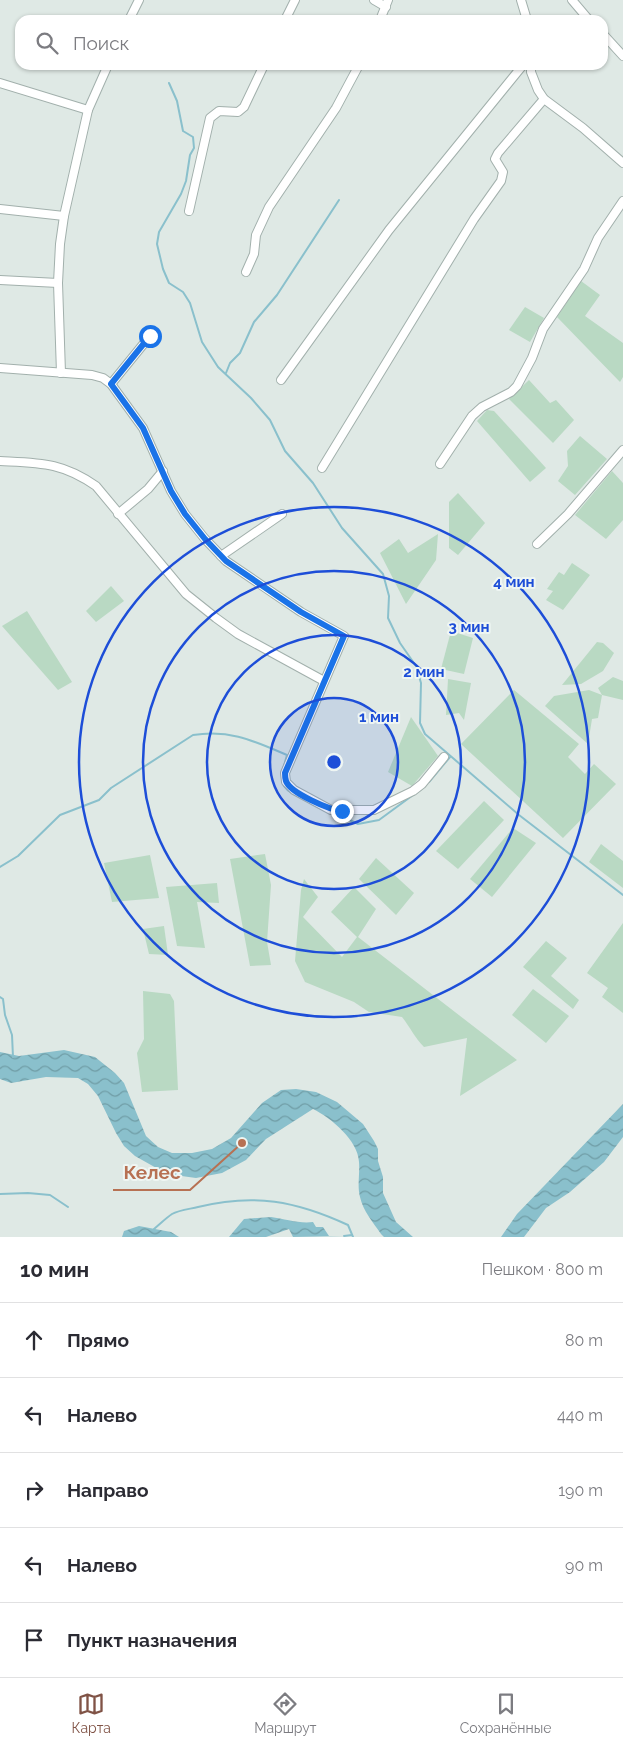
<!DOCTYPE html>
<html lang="ru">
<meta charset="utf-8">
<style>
body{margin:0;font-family:Raleway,sans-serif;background:#f2f2f3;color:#2b2b33}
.stop{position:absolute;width:15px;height:15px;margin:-11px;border:4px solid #1a73e8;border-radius:50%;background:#fff}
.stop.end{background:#1a73e8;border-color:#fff;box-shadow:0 1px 5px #0008}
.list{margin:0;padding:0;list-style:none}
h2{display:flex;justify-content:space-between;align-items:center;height:65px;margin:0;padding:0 20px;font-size:21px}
h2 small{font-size:16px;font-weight:400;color:#7c7c81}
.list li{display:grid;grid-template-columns:32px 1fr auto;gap:15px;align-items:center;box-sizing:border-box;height:75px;padding:0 20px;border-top:1px solid #e1e1e2}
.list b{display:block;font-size:19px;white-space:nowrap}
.list em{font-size:16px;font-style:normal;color:#7c7c81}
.icon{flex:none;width:28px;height:28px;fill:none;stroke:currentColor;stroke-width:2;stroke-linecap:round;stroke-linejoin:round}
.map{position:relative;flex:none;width:623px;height:1237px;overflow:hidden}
.search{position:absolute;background:#fff;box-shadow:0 1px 4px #0004;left:15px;right:15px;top:15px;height:55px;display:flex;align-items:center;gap:12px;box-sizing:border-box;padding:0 18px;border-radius:15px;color:#7c7c81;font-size:19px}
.sheet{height:440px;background:#fff}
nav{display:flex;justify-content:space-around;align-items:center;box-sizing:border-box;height:70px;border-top:1px solid #e1e1e2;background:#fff;font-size:14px;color:#7c7c81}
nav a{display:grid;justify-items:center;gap:2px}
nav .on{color:#805346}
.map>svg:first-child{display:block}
.green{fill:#b9d9c3}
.water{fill:url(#water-waves)}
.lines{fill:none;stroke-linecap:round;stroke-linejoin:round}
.stream{stroke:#8ac0cc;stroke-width:2}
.minor-casing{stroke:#a2b0ac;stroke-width:10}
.minor{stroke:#fff;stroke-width:8}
.route{stroke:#1a73e8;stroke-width:6}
.ring{fill:none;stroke:#1d4ed8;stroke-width:2.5}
.centre{fill:#1d4ed8;stroke:#eff6f3;stroke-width:2.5}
.ring-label{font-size:15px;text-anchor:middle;font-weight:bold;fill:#1d4ed8;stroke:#eff6f3;stroke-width:4;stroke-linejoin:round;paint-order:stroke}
.leader{fill:none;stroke:#b77153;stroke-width:2}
.callout-dot{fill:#b77153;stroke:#eff6f3;stroke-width:2}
.callout-label{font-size:19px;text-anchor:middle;font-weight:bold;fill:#b77153;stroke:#eff6f3;stroke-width:4;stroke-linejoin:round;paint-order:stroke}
</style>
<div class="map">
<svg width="623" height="1237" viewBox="0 0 623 1237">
<defs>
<pattern id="water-waves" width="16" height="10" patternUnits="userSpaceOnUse" patternTransform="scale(1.25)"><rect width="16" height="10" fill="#8ac0cc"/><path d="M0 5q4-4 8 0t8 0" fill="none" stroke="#709da6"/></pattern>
</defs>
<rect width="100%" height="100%" fill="#dfe9e5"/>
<g class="green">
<path d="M581,281L600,295L585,316L623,343V377L620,382L557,317Z"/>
<path d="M525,307L544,318L530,342L509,330Z"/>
<path d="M529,380L550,403L556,400L574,420L553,443L509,399Z"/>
<path d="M487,410L494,411L546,468L530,482L477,421Z"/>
<path d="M580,436L607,459L575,495L558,481L568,466L567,451Z"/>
<path d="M612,471L623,483V520L606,539L575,515Z"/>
<path d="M458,493L485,523L458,555L449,548V502Z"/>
<path d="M438,534L436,560L406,604L380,553L399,539L408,553Z"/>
<path d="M572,563L590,575L563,610L546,600L553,591L547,589L559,572L564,575Z"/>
<path d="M111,586L124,601L96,622L86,611Z"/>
<path d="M27,611L72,682L58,690L2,626Z"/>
<path d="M451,631L473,638L464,674L441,669Z"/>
<path d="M597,642L603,643L614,653L603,671L581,684L562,685Z"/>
<path d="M613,677L623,681V700L602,695L598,718L592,719L588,744L545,706L554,696L589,690L602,695L598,688Z"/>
<path d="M448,679L471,683L464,720L459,713L446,715Z"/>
<path d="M514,690L579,744L568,757L585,774L594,764L616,784L563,838L461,744Z"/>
<path d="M411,717L438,756L412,786L388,772Z"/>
<path d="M484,801L504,820L458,869L436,851Z"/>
<path d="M513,828L536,843L492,897L470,879Z"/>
<path d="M601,844L623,861V888L589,862Z"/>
<path d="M265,854L271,885L267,942L271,965L250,966L230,859Z"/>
<path d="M150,855L159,898L112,902L104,863Z"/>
<path d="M376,858L414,893L396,915L359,879Z"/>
<path d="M304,879L318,897L303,917L342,957L357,937L331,912L354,887L376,909L358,937L517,1060L460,1096L467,1038L424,1047C415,1038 410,1027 402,1017L369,1012L354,1002L305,982L295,961L301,890Z"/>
<path d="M217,883L219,903L197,902L205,948L177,946L166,887Z"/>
<path d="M623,923V1013L602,997L608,988L587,973Z"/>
<path d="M164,926L168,955L149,954L143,929Z"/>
<path d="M546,941L567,958L551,976L579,1000L573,1009L523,967Z"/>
<path d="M533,989L569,1016L546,1043L512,1015Z"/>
<path d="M143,991L170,994L174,1001L178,1090L142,1092L137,1053L144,1039Z"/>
</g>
<g class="water">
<path d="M64,1050L95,1057L115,1073L124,1083L146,1136L158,1147L172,1153H192L212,1149L231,1138L262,1103L281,1090L296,1089L316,1092L337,1102L363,1124L374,1141L378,1149V1161L383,1177V1193L396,1222L413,1237H384L381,1234C373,1222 363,1211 360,1197C357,1186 360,1173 359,1162C358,1140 331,1118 313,1109L266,1139L246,1160L222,1173L196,1178L167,1174L135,1156L124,1146L116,1133L98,1096L88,1084L78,1078L46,1077L11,1083L0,1079V1052L19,1056Z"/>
<path d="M623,1104V1137L604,1162L570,1192L546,1208L524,1237H501L517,1214Z"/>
<path d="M271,1217C285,1219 300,1224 313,1222L316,1227H323L329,1236H344L293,1237L289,1229L266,1237H229L244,1219Z"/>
<path d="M139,1226L171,1232L179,1237H122L124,1231Z"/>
</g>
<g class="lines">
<g class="stream">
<path d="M169,83L177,101L183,131L193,137L194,148L190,155L186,181L181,194L159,232L157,244L163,269L169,283L183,292L190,303L202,342L218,367L251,398L270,420L285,451L313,483L342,528L383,574L389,596L388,618L400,643L416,666L421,683L420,723L425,734L519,815L623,895"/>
<path d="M226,373L230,363L240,353L254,322L277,295L339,200"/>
<path d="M282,777C282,784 286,790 292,793"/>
<path d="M429,782L450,757"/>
<path d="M335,813L358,824L379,820L424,787"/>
<path d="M0,867L18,856L60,815L99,800L111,788L193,735C230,729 254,741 287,755L282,773"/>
<path d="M0,997L3,999L5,1015L12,1035L13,1057"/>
<path d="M0,1194L28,1193L50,1195L68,1207"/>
<path d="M154,1229C160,1224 166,1218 172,1214C179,1210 190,1209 198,1207C254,1193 296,1201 348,1225L353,1237"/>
<path d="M344,1236L352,1235"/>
</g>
<defs>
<g id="minor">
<path d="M374,0L386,7"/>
<path d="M521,0L527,20"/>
<path d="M572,0L589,20"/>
<path d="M129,20L139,0"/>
<path d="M285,20L295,0"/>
<path d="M380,20L388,0"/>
<path d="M603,34L623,56"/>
<path d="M531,65V72L538,90L544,99L583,128L623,163"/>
<path d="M0,83L88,110"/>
<path d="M0,209L64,216"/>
<path d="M189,211L210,118L219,111L238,112L244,107L264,65"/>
<path d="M246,272L254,254L256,235L269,207L336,108L359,65"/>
<path d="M0,280L58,283"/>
<path d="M0,368L92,375L103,378L111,384L143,428L171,491L185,514L205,539L226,561L301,612L344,636L285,773L286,782L294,790L331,810H374L413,791L422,784L444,757"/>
<path d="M61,373L58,283L60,244L64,216L88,110L108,65"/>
<path d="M281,380L389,230L523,65"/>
<path d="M111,384L150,336"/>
<path d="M0,461C40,463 62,462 96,486L186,594L216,618L238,634L324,681"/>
<path d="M440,464L472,416L482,407L511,392L517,386L532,358L543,329L584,269L598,238L623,201"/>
<path d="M322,468L474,219L501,181L503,172L495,159L498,153L544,99"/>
<path d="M118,514L148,489L163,471"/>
<path d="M537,544L568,514L623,450"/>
<path d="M221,556L282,514"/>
</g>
</defs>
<use href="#minor" class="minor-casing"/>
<use href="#minor" class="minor"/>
</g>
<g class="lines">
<path class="route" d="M150,336L111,384L143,428L171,491L185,514L205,539L226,561L301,612L344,636L285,773C285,775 285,778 286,781C290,793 330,810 342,811"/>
</g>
<circle cx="334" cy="762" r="64" fill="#1d4ed8" fill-opacity=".12"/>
<g class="ring">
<circle cx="334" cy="762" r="64"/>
<circle cx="334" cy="762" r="127"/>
<circle cx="334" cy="762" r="191"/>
<circle cx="334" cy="762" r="255"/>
</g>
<circle cx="334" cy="762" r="8" class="centre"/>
<g class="ring-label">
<text x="514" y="587">4 мин</text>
<text x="469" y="632">3 мин</text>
<text x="424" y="677">2 мин</text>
<text x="379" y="722">1 мин</text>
</g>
<path class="leader" d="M242 1143L190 1190H113"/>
<circle class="callout-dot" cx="242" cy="1143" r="5"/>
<g class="callout-label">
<text x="152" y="1179">Келес</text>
</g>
</svg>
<div class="stop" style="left:150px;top:336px"></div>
<div class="stop end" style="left:342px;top:811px"></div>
<div class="search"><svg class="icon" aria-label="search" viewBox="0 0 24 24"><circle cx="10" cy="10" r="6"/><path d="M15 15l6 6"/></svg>Поиск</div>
</div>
<section class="sheet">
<h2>10 мин<small>Пешком · 800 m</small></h2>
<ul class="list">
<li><svg class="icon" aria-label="ahead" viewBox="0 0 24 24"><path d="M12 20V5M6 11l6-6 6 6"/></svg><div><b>Прямо</b></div><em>80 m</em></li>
<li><svg class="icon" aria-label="left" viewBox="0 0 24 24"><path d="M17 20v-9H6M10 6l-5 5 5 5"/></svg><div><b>Налево</b></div><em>440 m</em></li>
<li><svg class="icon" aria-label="right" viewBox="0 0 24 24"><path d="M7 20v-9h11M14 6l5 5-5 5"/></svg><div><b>Направо</b></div><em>190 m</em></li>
<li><svg class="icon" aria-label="left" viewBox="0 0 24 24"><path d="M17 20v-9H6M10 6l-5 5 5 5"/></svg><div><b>Налево</b></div><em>90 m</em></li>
<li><svg class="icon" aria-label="arrive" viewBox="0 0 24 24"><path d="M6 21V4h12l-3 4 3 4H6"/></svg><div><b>Пункт назначения</b></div></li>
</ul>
</section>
<nav>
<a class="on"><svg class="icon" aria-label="map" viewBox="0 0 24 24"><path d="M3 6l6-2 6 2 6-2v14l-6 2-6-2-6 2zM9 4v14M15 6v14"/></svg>Карта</a>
<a><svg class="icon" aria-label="directions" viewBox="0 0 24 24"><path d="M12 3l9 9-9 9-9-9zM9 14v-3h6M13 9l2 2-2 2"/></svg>Маршрут</a>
<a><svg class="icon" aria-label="saved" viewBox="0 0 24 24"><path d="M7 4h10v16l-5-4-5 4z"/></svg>Сохранённые</a>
</nav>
